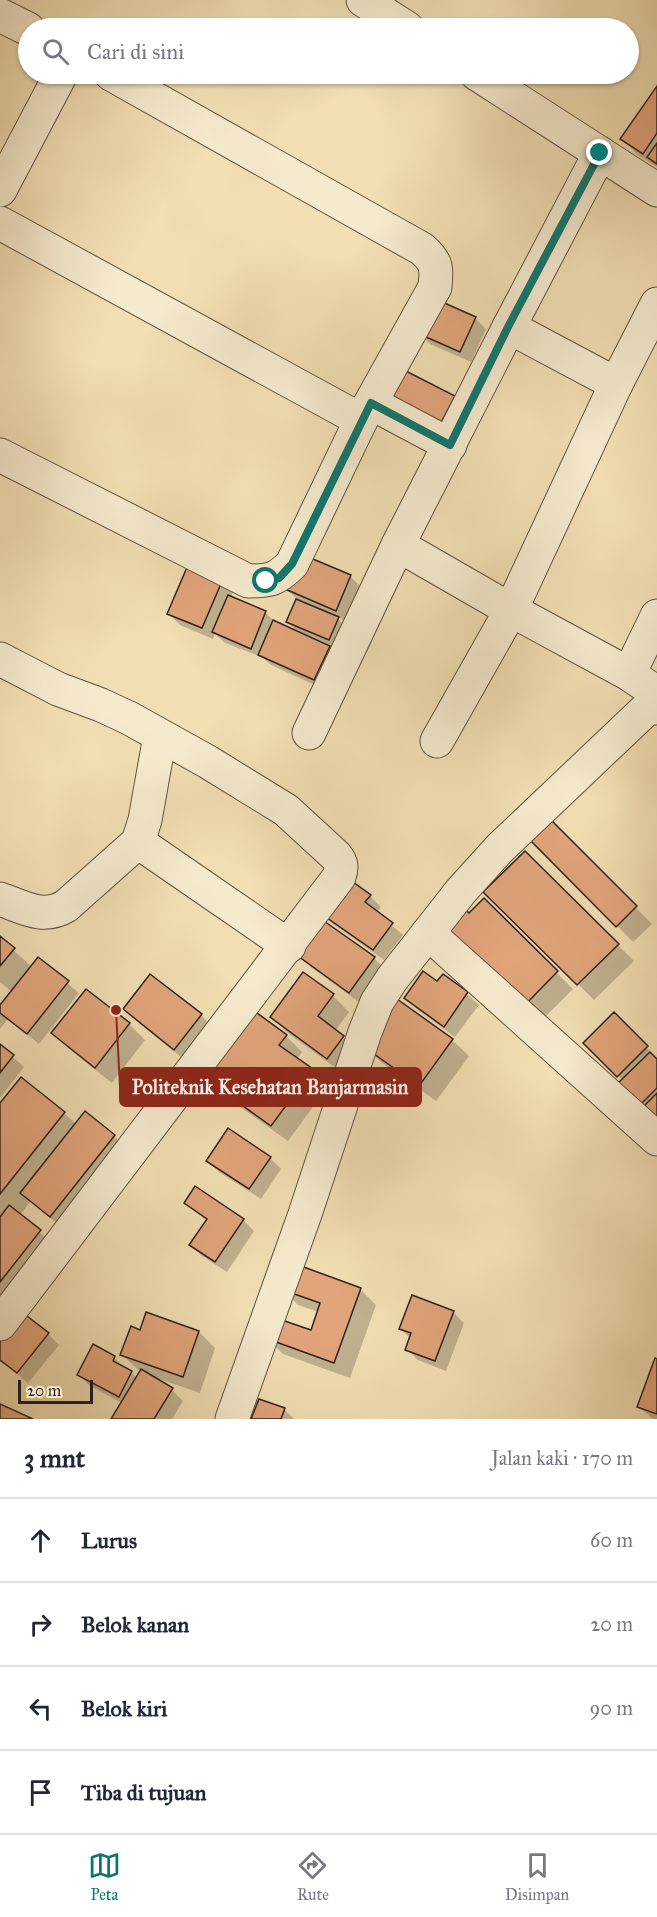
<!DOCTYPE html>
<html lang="id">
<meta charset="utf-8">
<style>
body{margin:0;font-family:"IM FELL Great Primer",serif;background:#f6f6f7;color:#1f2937}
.scale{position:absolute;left:18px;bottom:15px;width:75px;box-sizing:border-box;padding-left:6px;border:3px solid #2d231c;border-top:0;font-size:16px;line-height:21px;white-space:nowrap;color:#2d231c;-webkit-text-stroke:4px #f6eace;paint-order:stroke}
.stop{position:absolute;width:18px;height:18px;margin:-14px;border:4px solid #0f766e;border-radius:50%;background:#fff}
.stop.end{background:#0f766e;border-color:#fff;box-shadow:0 2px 6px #0008}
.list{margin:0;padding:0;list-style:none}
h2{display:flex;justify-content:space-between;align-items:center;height:78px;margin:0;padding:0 24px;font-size:26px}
h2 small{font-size:20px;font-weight:400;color:#747a83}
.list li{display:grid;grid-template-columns:39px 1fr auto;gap:18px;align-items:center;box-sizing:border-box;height:84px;padding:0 24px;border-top:2px solid #e0e1e3}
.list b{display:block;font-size:22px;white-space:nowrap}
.list em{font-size:20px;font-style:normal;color:#747a83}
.icon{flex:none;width:33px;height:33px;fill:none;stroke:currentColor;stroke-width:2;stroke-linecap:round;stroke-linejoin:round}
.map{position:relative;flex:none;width:657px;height:1419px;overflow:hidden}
.search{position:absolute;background:#fff;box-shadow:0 2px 4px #0004;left:18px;right:18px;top:18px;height:66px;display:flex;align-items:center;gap:15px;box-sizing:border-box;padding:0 21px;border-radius:33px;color:#747a83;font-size:22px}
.sheet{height:414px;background:#fff}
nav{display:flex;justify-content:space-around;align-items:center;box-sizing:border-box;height:84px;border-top:2px solid #e0e1e3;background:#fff;font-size:16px;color:#747a83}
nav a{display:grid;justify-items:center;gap:3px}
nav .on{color:#0f766e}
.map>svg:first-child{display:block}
.shadow{fill:#0003}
.building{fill:#e1a47b;stroke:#2d231c;stroke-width:1.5}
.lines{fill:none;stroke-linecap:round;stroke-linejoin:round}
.minor-casing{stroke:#5e5242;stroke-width:35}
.minor{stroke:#f6eace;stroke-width:33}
.route{stroke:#0f766e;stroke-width:8}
.leader{fill:none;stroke:#8f2418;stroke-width:2}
.callout-dot{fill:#8f2418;stroke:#f6eace;stroke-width:2}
.callout{fill:#8f2418;stroke:#8f2418;stroke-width:2}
.callout-label{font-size:20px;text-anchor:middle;font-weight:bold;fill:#fff}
</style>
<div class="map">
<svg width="657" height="1419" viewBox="0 0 657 1419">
<rect width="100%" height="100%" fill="#f1deb3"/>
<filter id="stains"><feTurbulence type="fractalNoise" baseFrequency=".00333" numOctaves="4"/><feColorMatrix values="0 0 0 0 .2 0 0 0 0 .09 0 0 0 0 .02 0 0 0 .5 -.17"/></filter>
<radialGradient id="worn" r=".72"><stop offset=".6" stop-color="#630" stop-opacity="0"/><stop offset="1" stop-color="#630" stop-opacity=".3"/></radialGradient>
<g class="shadow">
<path d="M657,88V167L638,155L622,138Z"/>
<path d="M475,318L486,329L471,362L430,344L419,333Z"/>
<path d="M189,567L233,592L231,598L265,612L277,624L300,634L288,622L297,599L287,589L350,576L361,587L347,621L335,616L349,630L340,650L327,645L340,658L326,690L271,665L262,657L225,643L215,634L213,639L180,625L169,614Z"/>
<path d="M549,820L652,924L633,942L530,838Z"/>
<path d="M525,853L634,961L594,1000L486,892Z"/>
<path d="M370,896L381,907L377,913L403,935L384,960L333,924L322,912Z"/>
<path d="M484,900L573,989L540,1022L469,915Z"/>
<path d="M0,938L32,967L38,959L79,993L39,1044L8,1019L0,1029V1002L2,1004L12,992L0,982Z"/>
<path d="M300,956L374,958L385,969L360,1003L311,967Z"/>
<path d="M151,976L201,1015L217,1031L191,1065L141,1025L125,1009Z"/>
<path d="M443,976L467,994L479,1005L455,1037L417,1009L406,998L437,983Z"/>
<path d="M86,991L129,1024L145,1040L112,1083L69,1049L53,1033Z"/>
<path d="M333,996L349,1012L335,1031L360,1053L344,1074L288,1033L272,1017Z"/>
<path d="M398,1001L452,1040L469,1056L436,1101L381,1062L365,1046Z"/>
<path d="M614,1015L657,1058V1127L623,1081L585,1043Z"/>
<path d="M286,1036L302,1052L297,1059L312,1070L328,1086L288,1141L222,1094L206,1077Z"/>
<path d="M0,1046L24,1067L0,1098Z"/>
<path d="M0,1106L64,1113L76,1124L114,1136L130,1152L67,1232L31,1201L20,1215L56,1247L0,1315Z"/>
<path d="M270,1158L281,1169L261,1199L219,1172L208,1161Z"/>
<path d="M186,1203L243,1220L254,1231L227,1272L202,1256L191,1245L207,1221Z"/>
<path d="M282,1289H360L376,1305L350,1378L283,1354L267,1338L312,1332L319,1312L298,1305Z"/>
<path d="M453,1312L464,1323L446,1371L418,1360L407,1349L410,1338L401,1329Z"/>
<path d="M141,1331L199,1332L215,1348L200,1393L151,1376L172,1390L183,1401L172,1419H113L122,1403L90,1386L79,1375L114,1358L137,1378L141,1372L122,1355Z"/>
<path d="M48,1334L59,1345L28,1383L0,1360V1344Z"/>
<path d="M657,1360V1419H653L639,1407Z"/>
<path d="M284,1409L294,1419H253Z"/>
</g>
<g class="building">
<path d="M657,86V133L643,154L620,139Z"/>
<path d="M657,143V164L647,157Z"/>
<path d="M433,298L476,317L460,352L417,333Z"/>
<path d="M398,367L455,396L437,430L380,401Z"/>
<path d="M301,554L351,575L336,611L285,589Z"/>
<path d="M188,565L223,579L202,628L167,614Z"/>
<path d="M228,595L266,611L251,649L212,632Z"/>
<path d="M296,599L339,617L329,640L286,622Z"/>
<path d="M273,620L330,646L314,680L258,655Z"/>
<path d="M549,818L637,906L616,927L528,838Z"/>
<path d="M525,851L619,944L577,985L483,892Z"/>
<path d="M346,877L371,895L365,902L393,923L373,950L320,913Z"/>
<path d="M484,898L558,971L523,1007L439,923L458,903L469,913Z"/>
<path d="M324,921L375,957L349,993L298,956Z"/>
<path d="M0,936L15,948L0,966Z"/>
<path d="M38,957L69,981L27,1034L0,1013V1005Z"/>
<path d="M423,971L437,981L443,974L468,992L444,1027L404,998Z"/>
<path d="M303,972L334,994L318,1016L344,1036L327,1059L270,1017Z"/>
<path d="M150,974L202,1014L174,1050L123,1009Z"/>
<path d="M86,989L130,1023L95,1068L51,1033Z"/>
<path d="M397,999L453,1039L419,1086L363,1046Z"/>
<path d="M253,1010L287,1035L279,1045L313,1069L271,1126L204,1078Z"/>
<path d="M614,1012L648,1046L617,1077L583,1043Z"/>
<path d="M0,1044L14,1055L0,1073Z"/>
<path d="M650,1052L657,1059V1088L638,1107L616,1085Z"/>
<path d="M21,1077L65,1112L0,1194V1103Z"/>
<path d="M657,1093V1129L639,1111Z"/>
<path d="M85,1111L115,1135L50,1217L20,1193Z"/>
<path d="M228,1128L271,1157L249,1189L206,1161Z"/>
<path d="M195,1186L244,1219L215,1262L189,1245L207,1219L184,1203Z"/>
<path d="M9,1205L41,1230L0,1282V1217Z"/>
<path d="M290,1262L361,1288L334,1363L265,1338L273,1317L311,1330L320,1303L280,1289Z"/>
<path d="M412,1295L454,1311L435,1361L405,1350L411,1333L399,1329Z"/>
<path d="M146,1312L199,1331L183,1377L120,1355L131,1326L140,1330Z"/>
<path d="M23,1313L49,1333L17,1373L0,1360V1342Z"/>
<path d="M93,1344L115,1356L113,1361L132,1371L119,1397L77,1375Z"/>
<path d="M655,1358L657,1359V1414L637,1407Z"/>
<path d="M141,1369L173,1388L154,1419H111Z"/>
<path d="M259,1399L285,1408L281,1419H251Z"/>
<path d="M0,1404L33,1419H0Z"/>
</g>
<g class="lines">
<defs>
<g id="minor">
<path d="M363,0L407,28"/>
<path d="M0,15L28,29"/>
<path d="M477,74L657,190"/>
<path d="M0,190L61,74"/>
<path d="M0,223L361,420L435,287C437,268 437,262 422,249L111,74"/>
<path d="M509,327L616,384"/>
<path d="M371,403L450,445"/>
<path d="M0,455L248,581C270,581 276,580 292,564L361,420"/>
<path d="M398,545L511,610L629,674L651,689L657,708"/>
<path d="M0,659L58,689L101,705L129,718L208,762L286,810L336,856C342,863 342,868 339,877L0,1324"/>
<path d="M629,674L657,616"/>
<path d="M309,733L398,545L509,327L600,153"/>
<path d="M437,741L511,610L616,384L657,304"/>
<path d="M138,842L289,946"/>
<path d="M0,899C23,907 43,920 66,906L138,842L145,820L160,736"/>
<path d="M428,933L657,1139"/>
<path d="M232,1419L305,1214L365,1032L377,1002L392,979L461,891L500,848L657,699"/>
</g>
</defs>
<use href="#minor" class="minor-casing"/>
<use href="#minor" class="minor"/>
</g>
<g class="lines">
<path class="route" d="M266,581L279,578L292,564L371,403L450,445L508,327L600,153"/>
</g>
<path class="leader" d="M116 1010L120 1087"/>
<circle class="callout-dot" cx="116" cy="1010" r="6"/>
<rect class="callout" x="120" y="1068" width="301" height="38" rx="6"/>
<g class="callout-label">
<text x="270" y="1094">Politeknik Kesehatan Banjarmasin</text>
</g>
<rect width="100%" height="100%" filter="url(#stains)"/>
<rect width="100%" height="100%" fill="url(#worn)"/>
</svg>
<div class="scale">20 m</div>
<div class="stop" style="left:266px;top:581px"></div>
<div class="stop end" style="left:600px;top:153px"></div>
<div class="search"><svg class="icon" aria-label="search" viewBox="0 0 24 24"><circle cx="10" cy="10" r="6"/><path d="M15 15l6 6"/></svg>Cari di sini</div>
</div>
<section class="sheet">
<h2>3 mnt<small>Jalan kaki · 170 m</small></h2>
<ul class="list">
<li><svg class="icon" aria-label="ahead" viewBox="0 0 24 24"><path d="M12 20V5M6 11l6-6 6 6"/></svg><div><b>Lurus</b></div><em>60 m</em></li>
<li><svg class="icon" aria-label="right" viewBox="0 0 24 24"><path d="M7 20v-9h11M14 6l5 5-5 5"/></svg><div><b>Belok kanan</b></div><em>20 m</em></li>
<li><svg class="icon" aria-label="left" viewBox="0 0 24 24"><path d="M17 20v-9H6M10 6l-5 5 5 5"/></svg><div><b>Belok kiri</b></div><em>90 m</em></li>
<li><svg class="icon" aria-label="arrive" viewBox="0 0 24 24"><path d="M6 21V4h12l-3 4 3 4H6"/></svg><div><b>Tiba di tujuan</b></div></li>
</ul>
</section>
<nav>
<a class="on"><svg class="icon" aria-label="map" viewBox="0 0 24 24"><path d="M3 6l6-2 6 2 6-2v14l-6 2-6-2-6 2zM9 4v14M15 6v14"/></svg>Peta</a>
<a><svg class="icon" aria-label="directions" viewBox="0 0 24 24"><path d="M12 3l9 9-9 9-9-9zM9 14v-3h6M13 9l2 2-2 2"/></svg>Rute</a>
<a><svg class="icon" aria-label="saved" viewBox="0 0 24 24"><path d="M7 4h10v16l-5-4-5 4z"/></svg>Disimpan</a>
</nav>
